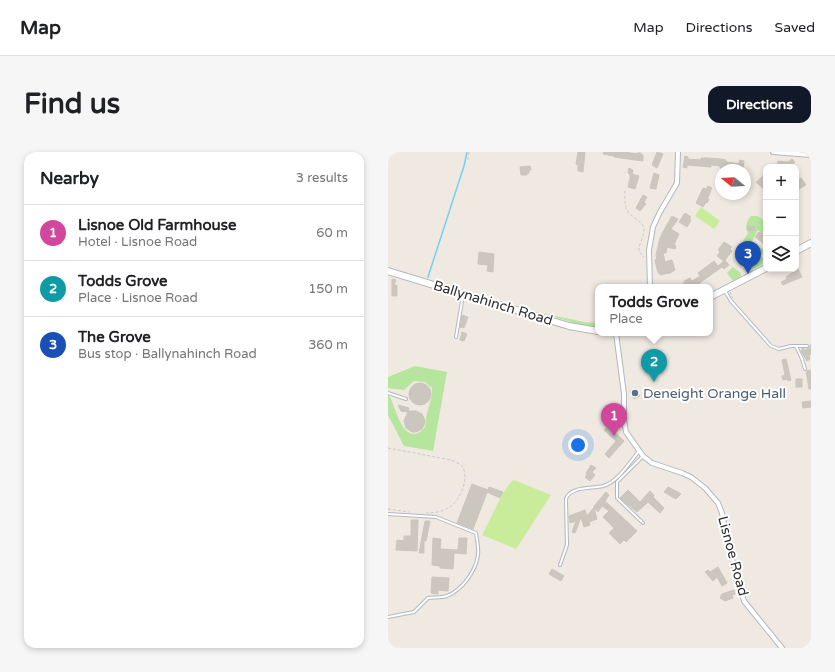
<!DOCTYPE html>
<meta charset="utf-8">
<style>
body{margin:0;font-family:"Varela Round",sans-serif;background:#f6f6f6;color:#202124}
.controls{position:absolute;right:12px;top:12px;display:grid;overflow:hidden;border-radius:8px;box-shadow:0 2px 6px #0003}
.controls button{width:36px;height:36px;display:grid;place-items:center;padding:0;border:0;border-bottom:1px solid #e0e0e0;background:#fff;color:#202124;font:20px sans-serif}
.compass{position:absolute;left:327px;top:12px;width:36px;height:36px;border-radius:50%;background:#fff;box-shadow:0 2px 6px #0003;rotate:288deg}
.you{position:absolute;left:190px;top:293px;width:14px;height:14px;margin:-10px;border:3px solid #fff;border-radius:50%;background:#1a73e8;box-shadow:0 0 0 6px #1a73e833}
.badge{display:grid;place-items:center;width:26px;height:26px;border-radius:50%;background:#111827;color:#fff;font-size:13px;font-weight:700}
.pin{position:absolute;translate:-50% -33px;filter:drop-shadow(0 1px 2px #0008)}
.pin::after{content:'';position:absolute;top:21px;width:14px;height:12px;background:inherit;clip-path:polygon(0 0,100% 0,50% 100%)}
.popup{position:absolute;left:207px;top:132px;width:118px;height:52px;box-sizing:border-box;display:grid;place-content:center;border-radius:8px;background:#fff;filter:drop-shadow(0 1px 3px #0005);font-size:13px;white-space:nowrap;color:#757577}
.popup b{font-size:15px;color:#202124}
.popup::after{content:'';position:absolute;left:50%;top:100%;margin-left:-8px;border:8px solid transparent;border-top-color:#fff}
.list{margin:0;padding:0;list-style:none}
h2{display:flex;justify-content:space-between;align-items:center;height:52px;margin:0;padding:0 16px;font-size:17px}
h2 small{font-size:13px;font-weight:400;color:#757577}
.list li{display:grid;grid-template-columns:26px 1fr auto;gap:12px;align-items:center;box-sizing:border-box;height:56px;padding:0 16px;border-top:1px solid #e0e0e0}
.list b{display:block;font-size:15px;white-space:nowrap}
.list p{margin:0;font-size:13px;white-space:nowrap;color:#757577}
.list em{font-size:13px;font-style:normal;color:#757577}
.icon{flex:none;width:22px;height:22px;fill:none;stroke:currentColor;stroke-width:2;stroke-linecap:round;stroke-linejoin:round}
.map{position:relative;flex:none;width:423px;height:496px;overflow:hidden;border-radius:12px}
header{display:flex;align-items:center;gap:24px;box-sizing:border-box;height:56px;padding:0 20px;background:#fff;border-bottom:1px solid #e0e0e0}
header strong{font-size:19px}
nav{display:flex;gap:22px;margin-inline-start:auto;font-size:14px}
.intro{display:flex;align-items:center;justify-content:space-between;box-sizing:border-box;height:96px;padding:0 24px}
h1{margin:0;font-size:28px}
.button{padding:10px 18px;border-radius:12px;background:#111827;color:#fff;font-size:14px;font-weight:700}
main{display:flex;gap:24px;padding:0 24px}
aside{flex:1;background:#fff;border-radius:12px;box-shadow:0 2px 6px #0003}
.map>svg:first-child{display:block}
.green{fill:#b6e59e}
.pitch{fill:#c9ec9a}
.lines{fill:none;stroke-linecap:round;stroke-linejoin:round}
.stream{stroke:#75cff0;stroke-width:1.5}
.building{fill:#cbc7bf;stroke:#cbc5ba}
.lane-casing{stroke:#b4b7c1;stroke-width:4}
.street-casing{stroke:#b4b7c1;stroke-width:6}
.secondary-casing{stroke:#b4b7c1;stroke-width:8}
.path{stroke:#c9c9c9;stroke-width:1;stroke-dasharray:3 2;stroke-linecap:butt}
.lane{stroke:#fff;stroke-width:2}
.street{stroke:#fff;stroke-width:4}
.secondary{stroke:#fff;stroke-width:6}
.service-dot{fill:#5c6f8a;stroke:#fff;stroke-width:1.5}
.labels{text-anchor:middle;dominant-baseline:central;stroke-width:4;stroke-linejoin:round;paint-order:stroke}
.street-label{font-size:14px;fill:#2e2e2e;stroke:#fff}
.service-label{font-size:14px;fill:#4e5e75;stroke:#fff;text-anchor:start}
</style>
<header>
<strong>Map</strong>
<nav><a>Map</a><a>Directions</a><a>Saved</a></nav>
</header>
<div class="intro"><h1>Find us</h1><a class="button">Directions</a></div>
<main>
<aside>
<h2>Nearby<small>3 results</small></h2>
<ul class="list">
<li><span class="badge" style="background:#d1479c">1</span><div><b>Lisnoe Old Farmhouse</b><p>Hotel · Lisnoe Road</p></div><em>60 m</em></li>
<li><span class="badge" style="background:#0f9aa8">2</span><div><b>Todds Grove</b><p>Place · Lisnoe Road</p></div><em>150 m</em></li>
<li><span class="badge" style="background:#1a4fb4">3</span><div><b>The Grove</b><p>Bus stop · Ballynahinch Road</p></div><em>360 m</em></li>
</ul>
</aside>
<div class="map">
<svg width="423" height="496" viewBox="0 0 423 496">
<rect width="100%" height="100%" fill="#efe9e1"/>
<g class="green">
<path d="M363,64H369L378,69V84L370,78L364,89L369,94L375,97L376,101L364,107L357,115C355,112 349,110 348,107C345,101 357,87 360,81C357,74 358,70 363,64Z"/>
<path d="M378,104V111L365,117H364L363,112L366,109Z"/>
<path d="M345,115L353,121V124L345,129L339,121Z"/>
<path d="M154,161L196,170L210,171V175L193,173Z"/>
<path d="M27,214L59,220L45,299L16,294L0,263V242C7,249 12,291 32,280C36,277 38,274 38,270C38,258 45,248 44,236L37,230L26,229L16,238L0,236V225Z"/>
</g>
<g class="pitch">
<path d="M313,55L332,69L326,77L307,64Z"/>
<path d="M126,328L163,343L128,397L94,383C100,373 117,332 126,328Z"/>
</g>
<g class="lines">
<path class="stream" d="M40,125L76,14L79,0"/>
</g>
<g class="building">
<path d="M190,0H197L195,20L190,19V13L188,12Z"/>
<path d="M216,0H236L249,2V1H253V3H255V9L226,5V4L215,2Z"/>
<path d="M269,0L275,2L269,16L264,13Z"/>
<path d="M297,4L300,5V7L313,8V6H318L333,7L338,8V10L351,12L352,8L356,9L355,18L332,16V14L323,13V15L299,13V16L295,15Z"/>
<path d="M404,7L407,10L401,15H389L390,9L400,10Z"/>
<path d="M142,14L143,18H141V21H139V23H133L132,15Z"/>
<path d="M241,16L245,18L244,22L251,24L247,37L240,35L242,26V22L240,21Z"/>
<path d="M266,21L271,23L268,37L262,36Z"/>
<path d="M378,22V39L368,30Z"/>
<path d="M413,26L418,33L411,37L408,33V30Z"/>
<path d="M320,34L324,36L322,39H323L319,47H321L319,51L318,50L315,55L308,51L315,36L318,37Z"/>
<path d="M255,43L259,45L256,50L258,52L252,59L248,56Z"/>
<path d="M297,61L303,65L301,67L303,68L299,75L291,70Z"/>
<path d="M284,64L290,67L283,77L291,82L286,93L288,94L287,97L279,95L278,101H275L277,110L284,108L287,118L282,121L272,123V121H270L267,108L269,107L268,103L272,86L277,76Z"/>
<path d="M360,74L367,75L366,79L359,78Z"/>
<path d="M371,80L378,84V93H376L374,91V90L367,85Z"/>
<path d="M336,90L344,95L342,97L344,99L337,108L341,113L336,117L334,115L310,132L303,135H289L297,131L296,129L302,126L304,129L312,124L310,121L326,109L330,114L336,109L329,104L332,100L330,98Z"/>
<path d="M91,100L106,102L105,120L99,119L100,113L90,112Z"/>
<path d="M410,117L414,125L395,133L393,130L399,127L398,125Z"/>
<path d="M4,127L8,128L6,133H9V144H4Z"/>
<path d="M74,163L80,165L76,176L72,175Z"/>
<path d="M74,180L79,182L76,189L72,188Z"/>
<path d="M423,192V202L421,204L422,207L419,209L413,199L415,196L417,198L421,196Z"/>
<path d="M398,207L403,228L400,229L399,227L395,228L394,224L397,223L394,208Z"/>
<path d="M423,218V237H421L418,219Z"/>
<rect x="408" y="227" width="6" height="8"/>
<circle cx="32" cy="242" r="11"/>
<path d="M248,236L252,244L246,247L242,239Z"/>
<path d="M423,249V255L415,256L414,250Z"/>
<path d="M10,253L21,256L20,259H28L34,262L37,268V271L34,277L28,280H24L18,276L16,269L20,260L13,259Z"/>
<path d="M223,271L226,274L223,277L236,289L221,306L217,302L228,289L216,278Z"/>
<path d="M203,313L208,316L204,320L207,323L202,329L197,325L199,323L198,321Z"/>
<path d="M84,332L100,338L85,377L69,371Z"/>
<path d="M101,335L115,340L112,346L99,340Z"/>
<path d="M280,335L290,340L293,342L288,347L286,346L276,340Z"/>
<path d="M240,338L252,350L262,339L266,343L265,345L276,356L272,361L260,350L249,360L232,346Z"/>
<path d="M218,340L221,343L217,349L249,379L238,390L236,388L232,392L221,381L226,376L215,365L221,359L214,354L210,360L206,356L209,367L201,370L202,373L196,375L193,365L187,381L184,380L188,369L182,371L181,364L197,358L199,364L207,354H206Z"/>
<path d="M23,368H30L29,399L8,398L9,388L16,389V384H23Z"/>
<path d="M37,369H42L38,389H36V401H31Z"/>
<path d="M45,386L53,387L52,397L70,398L71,386H79L78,402L66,401L65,417L52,416V414L44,413Z"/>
<path d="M330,415L339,431L334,434L329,425L325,429L317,420L320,418L322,420Z"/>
<path d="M164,417L176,424L173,429L161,422Z"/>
<path d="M44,425L61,426L60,439L50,438V442L43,441Z"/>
<path d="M346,438L347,442L344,443L345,446L337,449L332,446L334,442Z"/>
</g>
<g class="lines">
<defs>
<g id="lane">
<path d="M337,139L343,149L383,194L391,197L403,194H419"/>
<path d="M68,185L75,143"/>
<path d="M408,194L414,207L417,217"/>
<path d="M0,241L18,247"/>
<path d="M0,362L48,365L88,381C89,388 91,397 90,403C88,419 74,438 59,444C53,446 46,445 40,446L26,460L0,465"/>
<path d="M255,371L229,346V330L255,304"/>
<path d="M172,413L179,393L178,347C182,334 204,337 215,334C230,330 241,311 251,299"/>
</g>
<g id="street">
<path d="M385,0L423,3"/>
<path d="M262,135L261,98L265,75L272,60L289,31L290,0"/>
<path d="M228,181L236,242V268L238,280L255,304L264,311L294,321L303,325L317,336L330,351L334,361L340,393L356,449L394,496"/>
</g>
<g id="secondary">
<path d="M408,99L423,91"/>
<path d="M0,119L181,174L210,179"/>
<path d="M322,145L378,116"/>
</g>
</defs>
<use href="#lane" class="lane-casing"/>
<use href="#street" class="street-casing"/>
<use href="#secondary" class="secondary-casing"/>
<g class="path">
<path d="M80,8L81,0"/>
<path d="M237,39C237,45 236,53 239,58C242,65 254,68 256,76C257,84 250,92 251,100L256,105"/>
<path d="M342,140L345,146"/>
<path d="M0,296L63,308C67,310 71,311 74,314C82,326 72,350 60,356C54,360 45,361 38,361"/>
<path d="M0,357L21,360"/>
</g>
<use href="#lane" class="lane"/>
<use href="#street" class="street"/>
<use href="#secondary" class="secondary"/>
</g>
<circle class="service-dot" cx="247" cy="241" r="4"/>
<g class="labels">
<g class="street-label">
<text transform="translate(105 151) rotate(17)">Ballynahinch Road</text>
<text transform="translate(345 404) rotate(75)">Lisnoe Road</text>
</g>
<g class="service-label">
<text x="255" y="241">Deneight Orange Hall</text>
</g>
</g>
</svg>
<div class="controls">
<button>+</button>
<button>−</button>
<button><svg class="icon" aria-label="layers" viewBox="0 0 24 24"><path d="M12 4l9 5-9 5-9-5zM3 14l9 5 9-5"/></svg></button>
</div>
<svg class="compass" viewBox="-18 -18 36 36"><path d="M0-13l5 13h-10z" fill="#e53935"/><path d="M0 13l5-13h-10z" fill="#757577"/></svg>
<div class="you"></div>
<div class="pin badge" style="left:226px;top:284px;background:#d1479c">1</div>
<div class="pin badge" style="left:266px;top:230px;background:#0f9aa8">2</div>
<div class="popup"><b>Todds Grove</b>Place</div>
<div class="pin badge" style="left:360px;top:122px;background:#1a4fb4">3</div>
</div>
</main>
